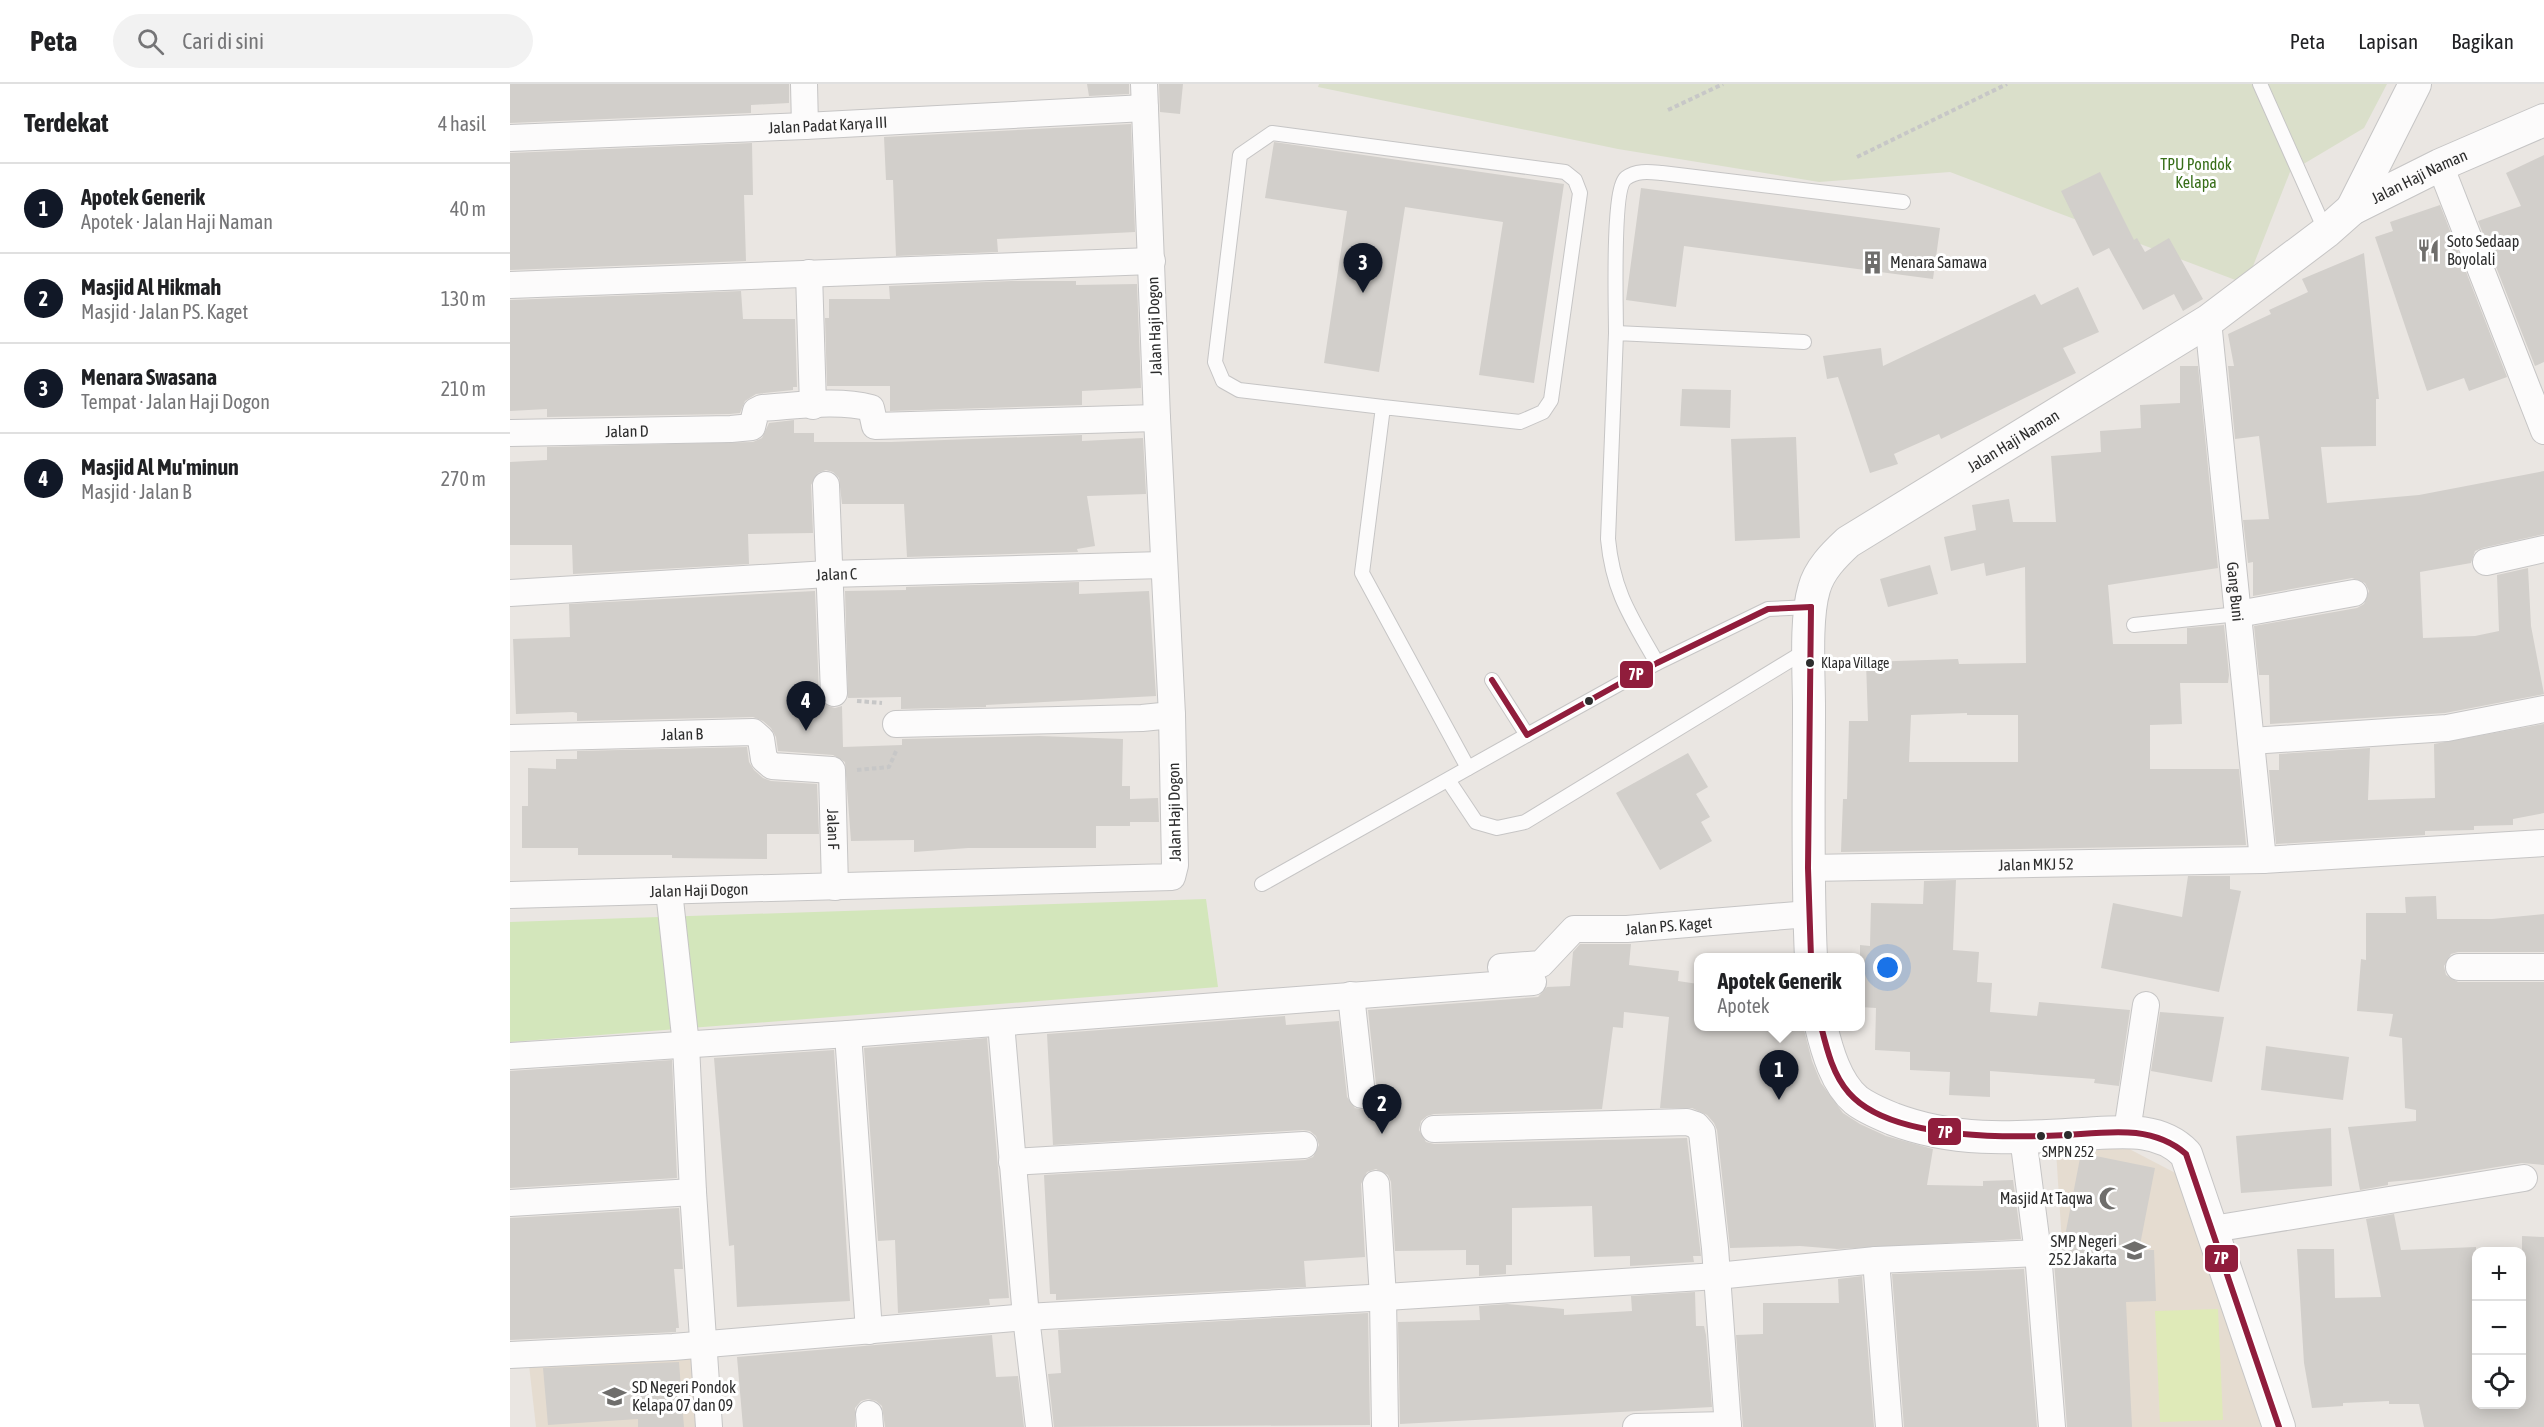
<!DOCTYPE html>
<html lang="id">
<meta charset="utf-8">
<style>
body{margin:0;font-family:"Asap Condensed",sans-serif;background:#f2f2f2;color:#202124}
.controls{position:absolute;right:18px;bottom:18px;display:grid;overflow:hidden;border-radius:12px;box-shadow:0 3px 15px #0003}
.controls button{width:54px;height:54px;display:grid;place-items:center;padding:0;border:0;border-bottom:2px solid #e0e0e0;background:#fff;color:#202124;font:30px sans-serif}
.you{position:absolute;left:1378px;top:884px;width:21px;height:21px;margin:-15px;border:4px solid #fff;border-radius:50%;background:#1a73e8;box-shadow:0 0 0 9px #1a73e833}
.badge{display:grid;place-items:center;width:39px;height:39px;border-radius:50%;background:#111827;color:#fff;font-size:20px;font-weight:700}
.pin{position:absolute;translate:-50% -50px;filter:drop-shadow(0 2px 3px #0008)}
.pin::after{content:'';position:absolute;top:32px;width:21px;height:18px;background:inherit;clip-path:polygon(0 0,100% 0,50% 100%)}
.popup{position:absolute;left:1184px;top:869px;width:171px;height:78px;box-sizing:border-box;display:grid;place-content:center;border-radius:12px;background:#fff;filter:drop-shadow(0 2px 4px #0005);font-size:20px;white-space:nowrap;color:#757577}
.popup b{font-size:22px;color:#202124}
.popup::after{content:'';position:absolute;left:50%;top:100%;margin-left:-12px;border:12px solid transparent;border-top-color:#fff}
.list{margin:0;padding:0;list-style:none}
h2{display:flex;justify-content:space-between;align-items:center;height:78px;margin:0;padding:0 24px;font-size:26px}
h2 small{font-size:20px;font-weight:400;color:#757577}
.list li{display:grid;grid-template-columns:39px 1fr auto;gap:18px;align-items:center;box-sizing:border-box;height:90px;padding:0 24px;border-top:2px solid #e0e0e0}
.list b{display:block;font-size:22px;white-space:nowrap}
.list p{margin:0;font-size:20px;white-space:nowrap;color:#757577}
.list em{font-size:20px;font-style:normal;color:#757577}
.icon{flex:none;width:33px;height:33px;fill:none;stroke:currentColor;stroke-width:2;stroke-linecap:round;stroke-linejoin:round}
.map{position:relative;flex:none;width:2034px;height:1343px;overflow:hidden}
header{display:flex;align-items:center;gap:36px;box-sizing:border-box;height:84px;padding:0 30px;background:#fff;border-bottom:2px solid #e0e0e0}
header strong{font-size:28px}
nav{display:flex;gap:33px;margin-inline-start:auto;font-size:21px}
.search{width:420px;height:54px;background:#f2f2f2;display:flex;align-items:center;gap:15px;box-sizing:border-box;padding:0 21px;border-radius:33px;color:#757577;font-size:22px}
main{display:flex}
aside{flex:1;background:#fff}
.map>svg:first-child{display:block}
.education{fill:#e5dcd0}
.green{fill:#d3e6bb}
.cemetery{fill:#dadfca}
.pitch{fill:#dfeab8}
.building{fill:#d2cfcb;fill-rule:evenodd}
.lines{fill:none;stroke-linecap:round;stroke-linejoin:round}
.service-casing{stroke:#c6c5c5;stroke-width:16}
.minor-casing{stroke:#c6c5c5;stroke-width:28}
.tertiary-casing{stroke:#c6c5c5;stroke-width:34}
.path{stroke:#c7c7c7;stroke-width:4;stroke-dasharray:4.5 3;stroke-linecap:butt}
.service{stroke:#fcfbfb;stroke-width:14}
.minor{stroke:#fcfbfb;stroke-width:26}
.tertiary{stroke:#fcfbfb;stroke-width:32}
.bus-1-casing{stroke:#fff;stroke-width:10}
.bus-1{stroke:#901d3c;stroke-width:6}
.bus-dot{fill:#2d2d2d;stroke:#fff;stroke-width:2}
.labels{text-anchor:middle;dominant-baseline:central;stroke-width:6;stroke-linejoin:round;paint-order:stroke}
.bus-label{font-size:14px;fill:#2d2d2d;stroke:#fff;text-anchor:start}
.street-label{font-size:16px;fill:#2d2d2d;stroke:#fff}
.park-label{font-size:16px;fill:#386e19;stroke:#fff}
.poi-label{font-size:16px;fill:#2d2d2d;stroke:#fff;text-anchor:start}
.line-badge{stroke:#fff;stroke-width:2}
.badge-label{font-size:16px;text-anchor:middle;font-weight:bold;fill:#fff}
</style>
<header>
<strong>Peta</strong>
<div class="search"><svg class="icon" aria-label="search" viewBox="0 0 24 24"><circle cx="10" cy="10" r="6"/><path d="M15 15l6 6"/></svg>Cari di sini</div>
<nav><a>Peta</a><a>Lapisan</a><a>Bagikan</a></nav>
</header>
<main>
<aside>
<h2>Terdekat<small>4 hasil</small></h2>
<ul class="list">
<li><span class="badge">1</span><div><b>Apotek Generik</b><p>Apotek · Jalan Haji Naman</p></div><em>40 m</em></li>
<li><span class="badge">2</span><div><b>Masjid Al Hikmah</b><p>Masjid · Jalan PS. Kaget</p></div><em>130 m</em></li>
<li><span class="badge">3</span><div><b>Menara Swasana</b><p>Tempat · Jalan Haji Dogon</p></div><em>210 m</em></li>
<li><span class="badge">4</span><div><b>Masjid Al Mu'minun</b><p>Masjid · Jalan B</p></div><em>270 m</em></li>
</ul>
</aside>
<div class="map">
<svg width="2034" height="1343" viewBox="0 0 2034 1343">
<rect width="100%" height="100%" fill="#eae6e2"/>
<g class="education">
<path d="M1602,1056L1675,1094L1751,1343H1564L1546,1067Z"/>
<path d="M182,1270L187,1343H26L19,1281Z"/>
</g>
<path class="green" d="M696,815L708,903L0,958V838Z"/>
<path class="cemetery" d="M809,0H1877L1854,44L1780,88L1736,200L1440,88L1309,98L1108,65L808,3Z"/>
<path class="pitch" d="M1708,1225L1713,1336L1650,1338L1645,1227Z"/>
<g class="building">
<path d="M0,0H279V19L241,21V29L0,39Z"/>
<path d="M577,0H619V10L579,12Z"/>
<path d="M649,0H673L670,30L650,28Z"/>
<path d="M621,40L625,148L487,155L488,168L386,172L383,96H376L374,53Z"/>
<path d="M764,58L1054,100L1024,299L969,291L993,138L895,123L869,288L814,279L837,127L755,114Z"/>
<path d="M242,59L243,111H234L236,177L0,186V69Z"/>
<path d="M2034,71V278L2025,282L1968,137L2011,122L1996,89Z"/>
<path d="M1590,88L1624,156L1627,154L1635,168L1659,154L1693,215L1673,227L1664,210L1633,226L1599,164L1583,172L1551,107Z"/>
<path d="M1131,104L1430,144L1423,195L1174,162L1166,223L1116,216Z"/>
<path d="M1930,121L1997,293L1959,307L1954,294L1917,307L1865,153L1883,147L1880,138Z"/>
<path d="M1854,169L1869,315H1866V362L1811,363L1817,419L1909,411L2034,387V450L1972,464L1965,467L1961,479L1910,488L1913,554L1965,552L1989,547L1987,491L2018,484L2021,542L2034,610L1935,629L1760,640L1759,591H1749L1744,542L1847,524L1854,520L1859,507L1855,499L1842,494L1743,512V478L1738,479L1733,436L1759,435L1749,352L1725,355L1718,282H1724L1718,250L1761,230L1759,226L1798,208L1792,195Z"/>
<path d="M501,197H566V201L627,200L631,304L572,307V321L380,327V302H317L315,234H319V215H380L379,202Z"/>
<path d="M1568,203L1589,248L1553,264L1566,289L1431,355L1429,350L1384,370L1388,380L1360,389L1328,293L1317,295L1313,272L1371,264L1373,282L1525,210L1531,221Z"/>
<path d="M231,207L233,235H285L287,303H283V306L246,310L235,317L230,329L220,330L37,333V325L0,327V216Z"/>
<path d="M1670,282H1688L1708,484L1598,501L1603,560H1677V544L1714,541L1719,591L1718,599H1670L1672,640L1640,641V685H1729L1736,761L1331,768L1333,715H1337L1339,637H1358L1356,578L1448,575L1449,580L1516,579L1515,483L1476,492L1474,479L1441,487L1434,453L1466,446L1462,421L1499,415L1503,438H1546L1541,372L1591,368L1590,347L1631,344L1630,321L1670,319ZM1457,629V631H1508V678H1399L1401,631Z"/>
<path d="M1172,305L1221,306L1220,344L1170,342Z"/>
<path d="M284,336V349H304V358H381L572,351V357L633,354L636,410L577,412L585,462L567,465L568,468L397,473L394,420H332L329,394L323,388L316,386L308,389L301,401L303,449L238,450L239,480L63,490L62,461H0V378L37,376V363L243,358L252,354L259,339Z"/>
<path d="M1286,353L1290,454L1225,457L1221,355Z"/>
<path d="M1420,481L1428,510L1378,523L1370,495Z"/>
<path d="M569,498V510L639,507L646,612L476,621V623L391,625V613L338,614L335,507L396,506V503Z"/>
<path d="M305,507L309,610L312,617L318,622L325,624L332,622L333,663L392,661V655L529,652L613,655L612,702H620V715L648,714L649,738H620V742H586V764H458L404,768V756L341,757L335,678L323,671L268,667L266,653L261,644L253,637L243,633L67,637V629L63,628L6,630L3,555L60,553L59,520Z"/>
<path d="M2034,640V729L2003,735V741L1964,742V746L1915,747V751L1766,760L1759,686H1769V670L1860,664L1858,716L1925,714L1924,660Z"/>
<path d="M237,663L239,678L244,686L253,694L261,697L307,700L309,750H257V775L162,774V771H68V764H12V722H18V684L46,685V675H67V667Z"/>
<path d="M1178,669L1198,703L1186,710L1200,733L1191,738L1202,757L1150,786L1106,709Z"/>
<path d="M1678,792H1720V805L1731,807L1709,908L1591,884L1603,819L1672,833Z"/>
<path d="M1446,796L1443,866L1469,868L1467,898L1482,899L1480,928L1527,932L1529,918L1620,926L1609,1002L1584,999L1585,995L1480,987V1013L1439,1011L1440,988L1400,986V968L1365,966L1366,924L1350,923V861L1360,862L1361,819L1413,820L1414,797Z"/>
<path d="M1926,812L1927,835H1982L2034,830V868H1948L1941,870L1934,882L1936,891L1948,898H2034V1081L2012,1079L1912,1095L1878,1098V1101L1850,1106L1838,1043L1906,1037V1026L1895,1024L1892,954L1879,952L1883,930L1847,927L1851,875L1856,876V829H1896L1895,813Z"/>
<path d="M1070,860H1121L1119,881L1169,887L1168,897L1188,900V942H1293L1302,977L1311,999L1333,1029L1350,1040L1376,1052L1423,1065L1417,1101L1473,1102V1097L1503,1096L1511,1155L1327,1165L1290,1162L1220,1164L1207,1046L1204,1039L1197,1031L1182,1024H1150L1159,933L1114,928L1113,944L1103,943L1092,1025L924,1030L917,1032L911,1037L909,1046L916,1058L924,1060L1177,1054L1191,1172H1183L1184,1178L1120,1182V1172L1084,1173L1082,1122L1002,1124V1181H996V1190L969,1192V1181H956V1166L885,1167L881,1098L878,1091L866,1085L857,1088L851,1100L855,1173L794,1177L796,1203L546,1216V1210H540L534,1091L795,1076L803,1073L809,1061L806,1052L800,1047L793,1046L543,1061L537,950L775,932L776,941L829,937L837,1013L845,1024L854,1026L861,1023L867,1010L858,926L1028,913L1037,903L1060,902L1063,868Z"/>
<path d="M1650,928L1714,933L1702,998L1641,987Z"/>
<path d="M477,954L499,1214L479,1215L480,1221L388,1229L385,1156L368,1157L354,964Z"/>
<path d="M1756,962L1839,973L1833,1016L1751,1006Z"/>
<path d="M324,966L340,1217L227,1223L224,1161L219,1162L204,974Z"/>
<path d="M162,976L167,1094L0,1104V987Z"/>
<path d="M1821,1044L1822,1102L1731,1109L1726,1052Z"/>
<path d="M1571,1069L1645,1084L1629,1166H1644L1646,1217L1616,1218L1622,1343H1557L1544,1178H1550Z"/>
<path d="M169,1124L173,1185H164L169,1244H166V1248L0,1256V1134Z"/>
<path d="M1884,1130L1891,1166L1966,1163V1320H2012V1152L2034,1153V1343H1914L1909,1320H1879V1317L1833,1319V1322L1802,1324L1794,1279L1787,1165H1824L1825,1214L1871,1213L1856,1135Z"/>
<path d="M1514,1185L1527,1343H1394L1382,1190Z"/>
<path d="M1352,1192L1364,1343H1233L1226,1251L1253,1250V1219H1329L1328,1195Z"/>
<path d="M1185,1208L1186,1242H1194L1196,1251L1202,1323L890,1340L888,1238L970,1236L969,1222L997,1220L1054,1225V1231L1122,1227L1121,1212Z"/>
<path d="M858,1229L860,1341L544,1343L538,1290L551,1289L548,1246Z"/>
<path d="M482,1251L486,1293L508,1292L514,1343H375L372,1322L366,1317L358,1315L351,1317L345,1324V1343H233L227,1273Z"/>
<path d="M169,1278L174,1343H128V1335L38,1341L33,1284Z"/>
</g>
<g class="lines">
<defs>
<g id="service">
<path d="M1750,0L1816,148"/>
<path d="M1106,249C1106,225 1102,105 1116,94C1127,86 1140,88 1152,89L1393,118"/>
<path d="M873,323L1010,338L1033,328L1041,316L1070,109L1065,96L1055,88L762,49L730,71L705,278L713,297L729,306L873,323L852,489L958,684"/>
<path d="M1624,541L1728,530"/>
<path d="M1147,579C1121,533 1103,508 1098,455L1106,249L1294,258"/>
<path d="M982,596L1017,651L1147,579L1258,525L1301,523"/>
<path d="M938,696L966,738L987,744L1015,738L1297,566"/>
<path d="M752,800L1017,651"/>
</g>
<g id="minor">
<path d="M294,0L295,42"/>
<path id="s1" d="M0,54L295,42L635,24"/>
<path d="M1930,81L2034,347"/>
<path d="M299,189L303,322"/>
<path d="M0,201L642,177"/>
<path id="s2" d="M1698,237L1753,776"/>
<path id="s3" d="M0,349L221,345L242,343L246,327L252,324C286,322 327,315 361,324L365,342L647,334"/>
<path d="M316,401L324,609"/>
<path d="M1976,478L2034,465"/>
<path id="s4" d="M0,509L318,490L653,481"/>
<path d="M1728,530L1844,509"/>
<path d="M386,640L632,634L662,631"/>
<path id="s5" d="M0,654L243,648L251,655L254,675L262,682L322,686L325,803"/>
<path d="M1741,657L1937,644L2034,625"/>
<path id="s6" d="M1298,784L1753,776L2034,759"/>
<path d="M159,807L176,961L183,1108L199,1343"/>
<path id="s7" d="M0,811L662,793L665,781L662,631L647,334L634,0"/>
<path id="s8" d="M991,883L1031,880L1064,845H1117L1299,830"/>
<path d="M1949,883H2034"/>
<path d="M841,911L852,1011"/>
<path d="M491,939L516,1233L529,1343"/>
<path d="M338,950L359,1247"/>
<path d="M0,972L338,950L1023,898"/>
<path d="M924,1045L1177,1038L1186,1041L1192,1048L1205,1164L1218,1343"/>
<path d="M1617,1047L1636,921"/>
<path d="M1513,1053L1528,1169L1542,1343"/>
<path d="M502,1078L794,1061"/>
<path d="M866,1100L873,1213L875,1343"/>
<path d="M0,1119L183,1108"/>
<path d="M1703,1145L2014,1094"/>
<path d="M1366,1176L1379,1343"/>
<path d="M0,1271L163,1263L516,1233L860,1214L1207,1192L1366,1176L1528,1169"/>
<path d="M359,1330L360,1343"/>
<path d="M1126,1343L1218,1341"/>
</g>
<g id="tertiary">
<path d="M1842,125L1905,0"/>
<path id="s9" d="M1301,874C1297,790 1299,707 1299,623C1299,591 1295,535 1304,505C1309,486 1324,471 1338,458L1698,237L1816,148L1842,125L1930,81L2034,36"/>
<path d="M1311,942C1317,967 1326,999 1346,1016C1356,1024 1371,1030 1383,1035C1446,1059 1506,1054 1573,1050C1609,1048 1649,1042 1676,1070L1769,1343"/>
</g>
</defs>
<use href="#service" class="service-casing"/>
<use href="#minor" class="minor-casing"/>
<use href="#tertiary" class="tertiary-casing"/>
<g class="path">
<path d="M1158,26L1213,0"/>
<path d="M1347,73L1497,0"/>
<path d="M347,617L372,619"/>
<path d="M347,686L379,683L387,665"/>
</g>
<use href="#service" class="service"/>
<use href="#minor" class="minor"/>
<use href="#tertiary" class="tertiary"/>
<defs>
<g id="bus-1">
<path d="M982,596L1017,651L1147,579L1258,525L1301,523"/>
<path d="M1301,874L1298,784L1301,523"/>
<path d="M1311,942C1317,966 1323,991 1339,1009C1381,1057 1500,1054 1558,1051C1600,1048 1642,1041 1676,1070L1769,1343"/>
</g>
</defs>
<use href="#bus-1" class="bus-1-casing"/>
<use href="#bus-1" class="bus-1"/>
</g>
<defs>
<symbol id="restaurant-bare" viewBox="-9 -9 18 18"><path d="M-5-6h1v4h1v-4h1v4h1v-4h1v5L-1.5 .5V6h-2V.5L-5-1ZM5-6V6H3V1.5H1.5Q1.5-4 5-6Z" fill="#6f6e6c" stroke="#fff" stroke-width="2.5" paint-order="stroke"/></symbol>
<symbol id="building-bare" viewBox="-9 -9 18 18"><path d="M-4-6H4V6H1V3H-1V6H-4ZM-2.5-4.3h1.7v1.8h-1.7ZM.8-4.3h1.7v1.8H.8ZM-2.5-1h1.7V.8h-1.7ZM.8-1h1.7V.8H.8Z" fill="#6f6e6c" stroke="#fff" stroke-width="2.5" paint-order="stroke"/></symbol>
<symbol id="mosque-bare" viewBox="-9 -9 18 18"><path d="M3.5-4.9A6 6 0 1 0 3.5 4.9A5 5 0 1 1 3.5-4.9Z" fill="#6f6e6c" stroke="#fff" stroke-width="2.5" paint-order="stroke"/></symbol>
<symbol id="school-bare" viewBox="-9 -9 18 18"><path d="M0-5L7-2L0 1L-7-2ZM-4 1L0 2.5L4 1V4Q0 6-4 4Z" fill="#6f6e6c" stroke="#fff" stroke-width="2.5" paint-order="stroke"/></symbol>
</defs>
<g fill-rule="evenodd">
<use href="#restaurant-bare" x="1902" y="150" width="33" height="33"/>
<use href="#building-bare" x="1346" y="162" width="33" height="33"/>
<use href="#mosque-bare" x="1584" y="1098" width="33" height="33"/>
<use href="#school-bare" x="1608" y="1150" width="33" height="33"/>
<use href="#school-bare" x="88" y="1296" width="33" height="33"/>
</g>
<g class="bus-dot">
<circle cx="1300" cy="579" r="5"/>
<circle cx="1079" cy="617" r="5"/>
<circle cx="1558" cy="1051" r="5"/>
<circle cx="1531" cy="1052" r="5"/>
</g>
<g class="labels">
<g class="bus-label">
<text x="1311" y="579">Klapa Village</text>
<text x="1558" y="1068" text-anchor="middle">SMPN 252</text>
</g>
<g class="street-label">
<text stroke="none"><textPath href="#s1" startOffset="318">Jalan Padat Karya III</textPath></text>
<text stroke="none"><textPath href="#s9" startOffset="1108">Jalan Haji Naman</textPath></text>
<text transform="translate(644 242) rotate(-92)">Jalan Haji Dogon</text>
<text stroke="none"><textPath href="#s3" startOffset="117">Jalan D</textPath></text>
<text stroke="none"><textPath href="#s9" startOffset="622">Jalan Haji Naman</textPath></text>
<text stroke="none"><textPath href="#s4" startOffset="327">Jalan C</textPath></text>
<text stroke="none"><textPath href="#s2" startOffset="272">Gang Buni</textPath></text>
<text stroke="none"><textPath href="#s5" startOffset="172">Jalan B</textPath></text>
<text transform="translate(664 728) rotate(-91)">Jalan Haji Dogon</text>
<text stroke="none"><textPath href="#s5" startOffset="404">Jalan F</textPath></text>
<text stroke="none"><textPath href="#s6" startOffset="228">Jalan MKJ 52</textPath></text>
<text stroke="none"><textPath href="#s7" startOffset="189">Jalan Haji Dogon</textPath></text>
<text stroke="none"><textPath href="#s8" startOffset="183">Jalan PS. Kaget</textPath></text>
</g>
<g class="park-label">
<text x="1686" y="80">TPU Pondok<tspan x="1686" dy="18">Kelapa</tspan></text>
</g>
<g class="poi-label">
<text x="1937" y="157">Soto Sedaap<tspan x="1937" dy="18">Boyolali</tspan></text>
<text x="1380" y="178">Menara Samawa</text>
<text x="1583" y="1114" text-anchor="end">Masjid At Taqwa</text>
<text x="1607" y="1157" text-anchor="end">SMP Negeri<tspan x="1607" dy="18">252 Jakarta</tspan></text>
<text x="122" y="1303">SD Negeri Pondok<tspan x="122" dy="18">Kelapa 07 dan 09</tspan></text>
</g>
</g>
<g class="line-badge">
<rect x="1109" y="576" width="35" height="29" rx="6" fill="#901d3c"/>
<rect x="1417" y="1033" width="35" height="29" rx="6" fill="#901d3c"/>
<rect x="1694" y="1160" width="35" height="29" rx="6" fill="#901d3c"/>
</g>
<g class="badge-label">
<text x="1126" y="596">7P</text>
<text x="1435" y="1054">7P</text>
<text x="1711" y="1180">7P</text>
</g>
</svg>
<div class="controls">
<button>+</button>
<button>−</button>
<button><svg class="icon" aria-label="locate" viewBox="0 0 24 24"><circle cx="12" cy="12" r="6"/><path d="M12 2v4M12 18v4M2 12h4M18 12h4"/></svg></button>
</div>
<div class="you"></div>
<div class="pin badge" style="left:1269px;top:1016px">1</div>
<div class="popup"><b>Apotek Generik</b>Apotek</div>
<div class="pin badge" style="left:872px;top:1050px">2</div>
<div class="pin badge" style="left:853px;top:209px">3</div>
<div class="pin badge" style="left:296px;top:647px">4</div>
</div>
</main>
